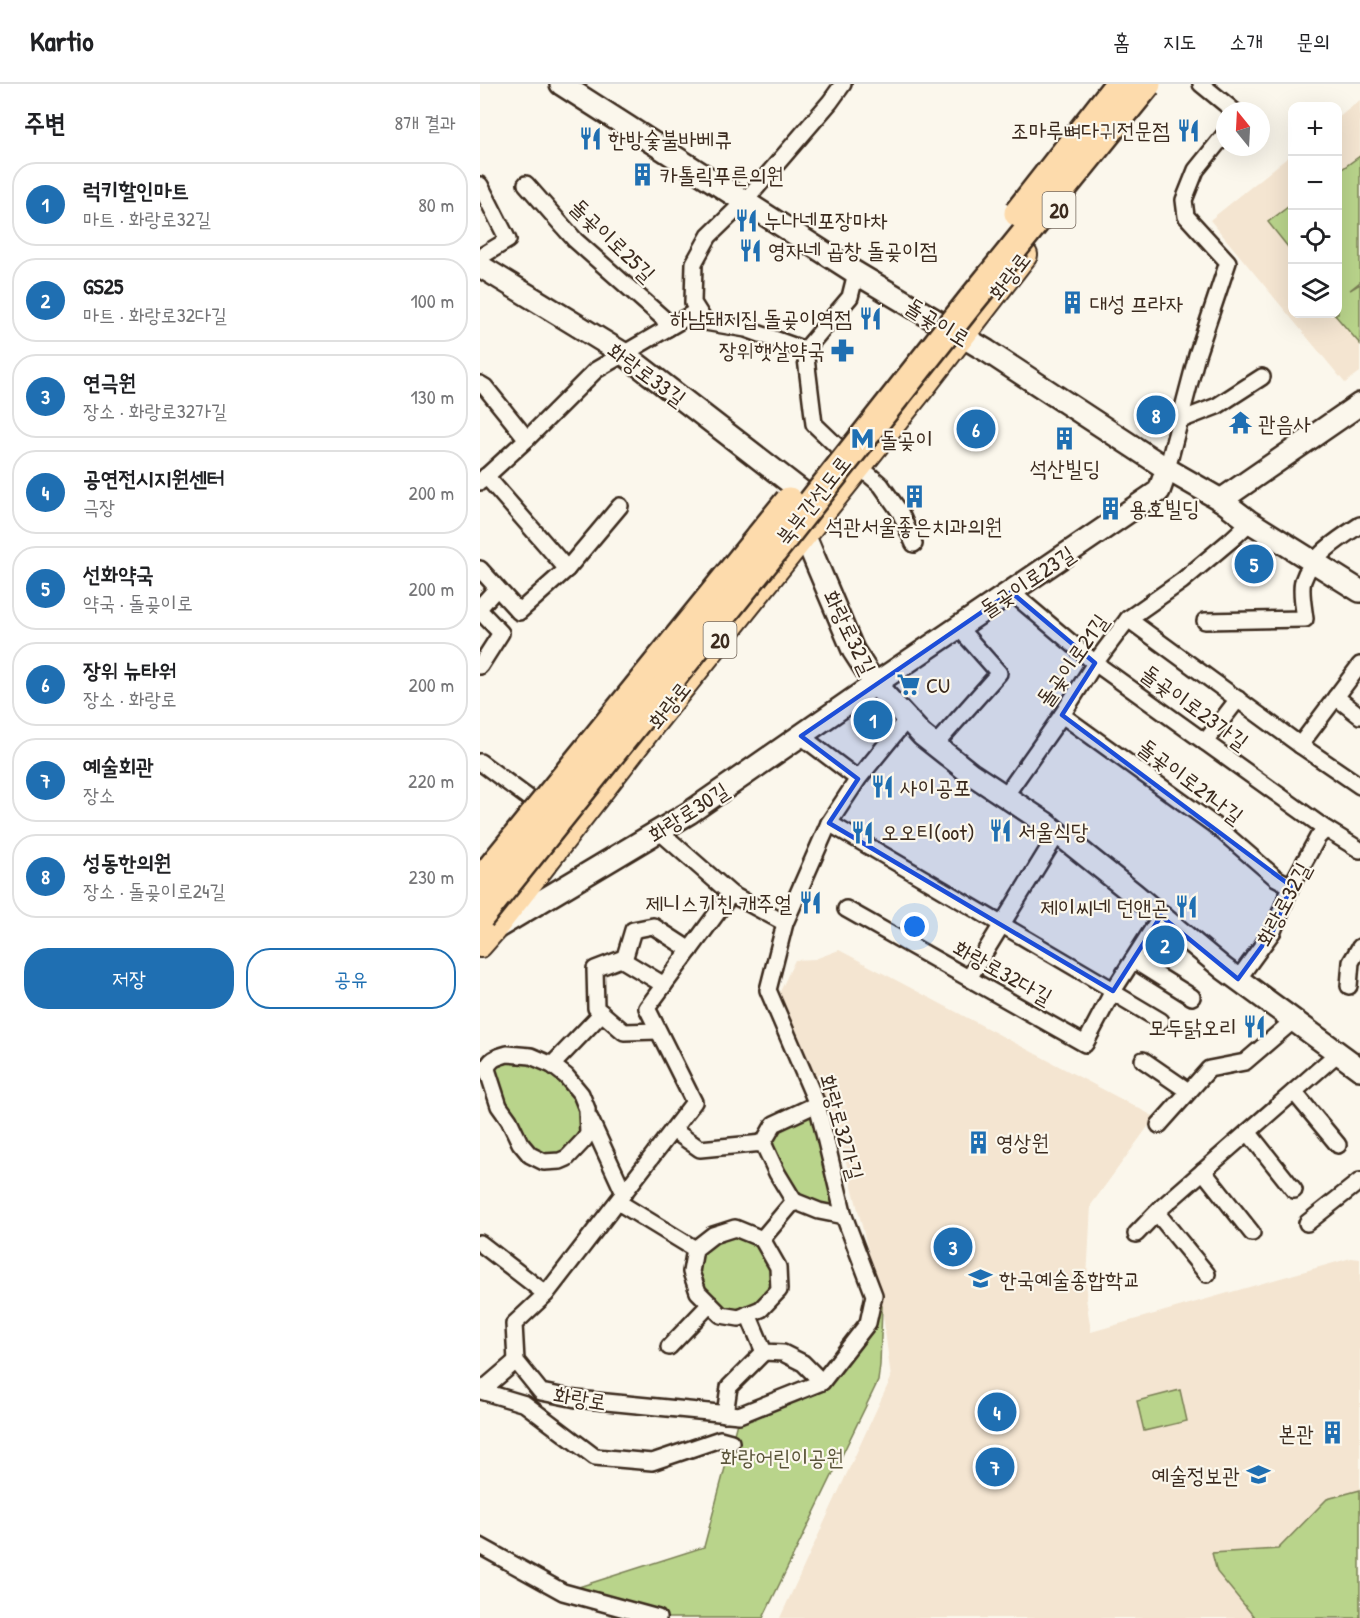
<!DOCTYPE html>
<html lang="ko">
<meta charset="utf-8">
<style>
body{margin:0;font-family:"Patrick Hand","Poor Story",sans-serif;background:#f2f2f2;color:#202124}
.controls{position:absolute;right:18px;top:18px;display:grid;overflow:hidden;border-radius:12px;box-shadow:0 6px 24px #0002}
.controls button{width:54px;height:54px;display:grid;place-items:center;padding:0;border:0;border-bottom:2px solid #e0e0e0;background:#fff;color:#202124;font:30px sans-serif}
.compass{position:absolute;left:736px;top:18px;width:54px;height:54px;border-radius:50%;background:#fff;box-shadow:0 6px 24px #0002;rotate:342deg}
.you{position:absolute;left:435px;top:843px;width:21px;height:21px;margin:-15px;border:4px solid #fff;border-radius:50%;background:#1a73e8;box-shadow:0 0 0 9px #1a73e833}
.badge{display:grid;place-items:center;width:39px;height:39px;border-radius:50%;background:#1f6fb2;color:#fff;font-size:20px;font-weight:700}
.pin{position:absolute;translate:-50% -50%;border:3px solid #fff;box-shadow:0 2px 6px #0006}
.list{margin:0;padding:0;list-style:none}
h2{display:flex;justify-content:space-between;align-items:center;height:78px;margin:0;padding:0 24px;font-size:26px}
h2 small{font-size:20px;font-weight:400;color:#757577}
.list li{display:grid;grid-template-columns:39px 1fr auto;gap:18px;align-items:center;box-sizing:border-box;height:84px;margin:0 12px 12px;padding:0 12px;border:2px solid #e0e0e0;border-radius:24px}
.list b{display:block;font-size:22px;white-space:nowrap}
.list p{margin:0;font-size:20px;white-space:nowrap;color:#757577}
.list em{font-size:20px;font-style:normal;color:#757577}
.actions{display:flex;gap:12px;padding:18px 24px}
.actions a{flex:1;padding:14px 0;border:2px solid #1f6fb2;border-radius:24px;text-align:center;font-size:21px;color:#1f6fb2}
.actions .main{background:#1f6fb2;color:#fff}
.icon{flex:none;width:33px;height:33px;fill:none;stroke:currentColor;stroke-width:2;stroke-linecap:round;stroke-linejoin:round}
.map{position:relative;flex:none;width:880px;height:1534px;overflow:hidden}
header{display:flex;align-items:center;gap:36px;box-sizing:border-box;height:84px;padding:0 30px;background:#fff;border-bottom:2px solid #e0e0e0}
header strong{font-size:28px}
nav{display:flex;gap:33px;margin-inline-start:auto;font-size:21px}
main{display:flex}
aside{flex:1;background:#fff}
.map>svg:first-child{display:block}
.built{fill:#f4e5d1}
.green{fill:#b9d48b;stroke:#7a7f54;stroke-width:1.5}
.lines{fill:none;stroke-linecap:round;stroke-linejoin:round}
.street-casing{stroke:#3b2a1e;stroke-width:20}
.secondary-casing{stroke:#3b2a1e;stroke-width:26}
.primary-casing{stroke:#3b2a1e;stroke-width:28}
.street{stroke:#fbf7ec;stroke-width:15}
.secondary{stroke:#fbf7ec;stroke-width:21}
.primary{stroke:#fddbac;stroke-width:24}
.highway-bridge-casing{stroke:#3b2a1e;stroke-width:32;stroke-linecap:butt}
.highway-bridge{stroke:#fddbac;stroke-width:27}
.marked{fill:#1d4ed8;fill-opacity:0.2;stroke:#1d4ed8;stroke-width:4.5;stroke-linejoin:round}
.labels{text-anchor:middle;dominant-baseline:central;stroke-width:4.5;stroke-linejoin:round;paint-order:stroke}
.shield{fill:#fbf7ec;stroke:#75685c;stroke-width:1.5}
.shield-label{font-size:21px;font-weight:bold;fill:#3b2a1e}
.poi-label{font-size:22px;fill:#3b2a1e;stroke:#fbf7ec;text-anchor:start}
.street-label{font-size:22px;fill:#3b2a1e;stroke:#fbf7ec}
.park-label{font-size:22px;fill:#5a5439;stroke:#fbf7ec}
</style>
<header>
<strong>Kartio</strong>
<nav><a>홈</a><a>지도</a><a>소개</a><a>문의</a></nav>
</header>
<main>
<aside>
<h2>주변<small>8개 결과</small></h2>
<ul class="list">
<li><span class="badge">1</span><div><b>럭키할인마트</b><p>마트 · 화랑로32길</p></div><em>80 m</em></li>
<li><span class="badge">2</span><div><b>GS25</b><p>마트 · 화랑로32다길</p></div><em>100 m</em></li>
<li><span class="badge">3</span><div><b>연극원</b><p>장소 · 화랑로32가길</p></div><em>130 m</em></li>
<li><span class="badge">4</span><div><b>공연전시지원센터</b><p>극장</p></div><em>200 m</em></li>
<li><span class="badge">5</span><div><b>선화약국</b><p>약국 · 돌곶이로</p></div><em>200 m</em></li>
<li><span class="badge">6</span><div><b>장위 뉴타워</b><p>장소 · 화랑로</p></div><em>200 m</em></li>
<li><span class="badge">7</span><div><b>예술회관</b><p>장소</p></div><em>220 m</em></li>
<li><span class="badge">8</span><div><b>성동한의원</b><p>장소 · 돌곶이로24길</p></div><em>230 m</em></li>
</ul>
<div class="actions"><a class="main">저장</a><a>공유</a></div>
</aside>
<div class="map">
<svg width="880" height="1534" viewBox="0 0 880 1534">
<rect width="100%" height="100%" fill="#fbf7ec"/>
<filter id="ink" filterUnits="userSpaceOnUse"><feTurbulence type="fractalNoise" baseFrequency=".0167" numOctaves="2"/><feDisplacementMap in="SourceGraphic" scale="12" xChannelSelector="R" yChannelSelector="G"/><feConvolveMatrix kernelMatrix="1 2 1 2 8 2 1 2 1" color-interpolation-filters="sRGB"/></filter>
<g filter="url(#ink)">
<g class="built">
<path d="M880,16V288L865,299L730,136L812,70V230H858V34Z"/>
<path d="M359,866L675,1033L611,1121L606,1214L611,1248L871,1174L880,1175V1534H300L411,1294L402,1222L359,1050L298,912L315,876L335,875Z"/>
</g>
<g class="green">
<path d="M880,72V198L870,206L880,200V260L854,230H858V88Z"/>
<path d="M812,120V168L788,138Z"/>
<path d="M51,972L91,998L108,1042L93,1069L64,1078L33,1043L12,975Z"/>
<path d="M337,1020L364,1132L314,1117L283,1059L294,1040Z"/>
<path d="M255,1144L282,1155L299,1206L259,1234L218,1208L215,1165Z"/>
<path d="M394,1211L402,1222L400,1281L398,1297L283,1534H178L83,1508L224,1463L259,1331L342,1297L388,1239Z"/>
<path d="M700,1306L707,1337L664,1347L657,1317Z"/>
<path d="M880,1406V1534H775L737,1488L732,1469L798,1465L847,1415Z"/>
</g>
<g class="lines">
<defs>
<g id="street">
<path d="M721,0L754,27"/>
<path d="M46,100L95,156L183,234L188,244"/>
<path d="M0,101L28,156L0,173"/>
<path d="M325,266L266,245L225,238L213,219L214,179L229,152L265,117L350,18L363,0"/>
<path d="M0,300L5,303L47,355"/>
<path d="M701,336L737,322L782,293"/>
<path d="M360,365L334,340L325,266L370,213L376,189"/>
<path d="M379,382L401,401L420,428L434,460"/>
<path d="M687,385L717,271L748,178L706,132L704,116L716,86L745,50"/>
<path d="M6,392L87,485"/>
<path d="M0,398L47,355L116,286L217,227"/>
<path d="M0,485L39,528L87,485L140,422"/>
<path d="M531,508L615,579L846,745L880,766"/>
<path d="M0,523L17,504"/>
<path d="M0,527L21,549L0,582"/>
<path d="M648,535L820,661L880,702"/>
<path d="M725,537L825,535C824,526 820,506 823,497C830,473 860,454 880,441"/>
<path d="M856,613L880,632"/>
<path d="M582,631L737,743L796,794L811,802"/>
<path d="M321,652L378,695"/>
<path d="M725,658L758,615"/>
<path d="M455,661L519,589L479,544"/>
<path d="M820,661L880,581"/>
<path d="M0,678L65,726"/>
<path d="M525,712L582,631L615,579L648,535L702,497L752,455L770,438"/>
<path d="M349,739L628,903L639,912L681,937"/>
<path d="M179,747L251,810L305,839"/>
<path d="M366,825L605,960L633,907L681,832"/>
<path d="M144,876L153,846L173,842L210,866"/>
<path d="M653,876L712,913"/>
<path d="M489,894L578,749"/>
<path d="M758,895L793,847L811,802L838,753L846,745"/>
<path d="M869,902L871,878L880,863"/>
<path d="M178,947L144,948L116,924L115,885L141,875L184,901"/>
<path d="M27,970L51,972L72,981L86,992L101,1010L107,1025L108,1050L104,1056L87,1074L80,1077L64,1078L50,1071L40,1059L29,1036L19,1022L7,985C10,974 18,973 27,970Z"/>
<path d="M663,976L708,1007"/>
<path d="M72,981L122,929"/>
<path d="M814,1008L858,1061"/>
<path d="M110,1035L144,1109"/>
<path d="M679,1041L729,985L765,978L814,936"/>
<path d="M193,1046L220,1065L283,1059L297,1089L314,1117L282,1155"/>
<path d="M768,1048L814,1106"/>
<path d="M283,1059L294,1040L337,1020"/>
<path d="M723,1087L772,1149"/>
<path d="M314,1117L339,1127L364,1132"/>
<path d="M138,1118L215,1165L211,1188L218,1208L241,1231L259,1234L281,1225L299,1206L298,1183L282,1155L255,1144L233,1151L215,1165"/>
<path d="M677,1129L727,1190"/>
<path d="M827,1139L880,1097"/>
<path d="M656,1150L681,1124L858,969"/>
<path d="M0,1159L66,1210L34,1240L36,1277L61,1308L96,1315L259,1331L342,1298L388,1239L394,1211L364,1132L337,1020L288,906L305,839L349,739L378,695L427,635"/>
<path d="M66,1210L214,1018L167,924L251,810"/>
<path d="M268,1230L284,1268L303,1269L323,1279L342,1298"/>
<path d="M189,1263L230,1220"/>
<path d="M36,1277L1,1307L45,1320L115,1373L172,1378L240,1355L251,1358"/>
<path d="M245,1330L249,1303L284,1268"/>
<path d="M0,1462L83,1508L178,1534"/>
</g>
<g id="secondary">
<path d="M81,0L376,189L507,267L687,385L741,416L770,438L880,507"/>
<path d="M0,182L144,270L325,410"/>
<path d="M741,416L880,320"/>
<path d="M324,450L373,566L395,600L442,651L490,689L564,738L654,810L744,885L880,985"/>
<path d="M18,843L209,729L395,600L679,407L687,385"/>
</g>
<path id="primary" d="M0,861L14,845L173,640L442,304L545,171"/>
</defs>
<use href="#street" class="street-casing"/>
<use href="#secondary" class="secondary-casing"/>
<use href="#primary" class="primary-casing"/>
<use href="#street" class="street"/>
<use href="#secondary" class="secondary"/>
<use href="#primary" class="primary"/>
<defs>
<g id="highway-bridge">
<path d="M538,129L639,0"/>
<path d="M0,798L309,417"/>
<path d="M0,833L288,474L491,217L667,0"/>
</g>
</defs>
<use href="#highway-bridge" class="highway-bridge-casing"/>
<use href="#highway-bridge" class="highway-bridge"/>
</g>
</g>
<path class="marked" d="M531,508L615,579L582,631L811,802L793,847L758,895L681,832L633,907L349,739L378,695L321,652Z"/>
<defs>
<symbol id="restaurant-bare" viewBox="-9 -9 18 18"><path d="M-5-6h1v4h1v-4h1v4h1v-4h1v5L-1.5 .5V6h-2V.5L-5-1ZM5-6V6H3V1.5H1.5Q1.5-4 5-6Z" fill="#1f6fb2" stroke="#fbf7ec" stroke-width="2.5" paint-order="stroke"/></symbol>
<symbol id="building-bare" viewBox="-9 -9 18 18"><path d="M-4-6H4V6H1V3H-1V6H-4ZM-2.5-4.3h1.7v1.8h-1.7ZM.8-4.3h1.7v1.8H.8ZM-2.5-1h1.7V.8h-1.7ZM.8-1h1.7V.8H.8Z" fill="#1f6fb2" stroke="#fbf7ec" stroke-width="2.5" paint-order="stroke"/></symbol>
<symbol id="pharmacy-bare" viewBox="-9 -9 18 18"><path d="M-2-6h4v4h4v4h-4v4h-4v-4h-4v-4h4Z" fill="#1f6fb2" stroke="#fbf7ec" stroke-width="2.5" paint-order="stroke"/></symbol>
<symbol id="temple-bare" viewBox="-9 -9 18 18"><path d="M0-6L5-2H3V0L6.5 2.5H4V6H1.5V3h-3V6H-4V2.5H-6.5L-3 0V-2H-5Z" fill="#1f6fb2" stroke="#fbf7ec" stroke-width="2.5" paint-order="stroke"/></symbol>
<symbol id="metro-bare" viewBox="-9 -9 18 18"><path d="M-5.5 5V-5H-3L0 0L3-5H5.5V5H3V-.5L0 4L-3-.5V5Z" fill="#1f6fb2" stroke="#fbf7ec" stroke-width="2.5" paint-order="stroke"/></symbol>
<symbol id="supermarket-bare" viewBox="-9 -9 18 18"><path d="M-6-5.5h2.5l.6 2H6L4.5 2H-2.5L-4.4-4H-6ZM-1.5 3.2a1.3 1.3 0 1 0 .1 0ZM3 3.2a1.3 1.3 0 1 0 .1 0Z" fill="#1f6fb2" stroke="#fbf7ec" stroke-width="2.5" paint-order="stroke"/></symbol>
<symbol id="university-bare" viewBox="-9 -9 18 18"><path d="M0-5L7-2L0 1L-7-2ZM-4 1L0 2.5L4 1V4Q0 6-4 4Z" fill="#1f6fb2" stroke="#fbf7ec" stroke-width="2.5" paint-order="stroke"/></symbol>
</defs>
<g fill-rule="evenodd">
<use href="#restaurant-bare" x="692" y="30" width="33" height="33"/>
<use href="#restaurant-bare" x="94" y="38" width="33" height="33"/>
<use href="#building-bare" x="146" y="74" width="33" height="33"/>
<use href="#restaurant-bare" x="250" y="120" width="33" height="33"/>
<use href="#restaurant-bare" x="254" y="150" width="33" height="33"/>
<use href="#building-bare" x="576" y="202" width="33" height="33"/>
<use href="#restaurant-bare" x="374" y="218" width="33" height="33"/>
<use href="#pharmacy-bare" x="346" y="250" width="33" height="33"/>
<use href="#temple-bare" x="744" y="322" width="33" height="33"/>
<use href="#metro-bare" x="366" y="338" width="33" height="33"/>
<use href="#building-bare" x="568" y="338" width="33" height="33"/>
<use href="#building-bare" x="418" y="396" width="33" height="33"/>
<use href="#building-bare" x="614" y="408" width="33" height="33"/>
<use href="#supermarket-bare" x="412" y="584" width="33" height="33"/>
<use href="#restaurant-bare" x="386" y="686" width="33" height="33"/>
<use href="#restaurant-bare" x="504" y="730" width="33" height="33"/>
<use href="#restaurant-bare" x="366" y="732" width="33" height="33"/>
<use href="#restaurant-bare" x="314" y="802" width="33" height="33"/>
<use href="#restaurant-bare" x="690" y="806" width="33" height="33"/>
<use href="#restaurant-bare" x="758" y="926" width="33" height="33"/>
<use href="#building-bare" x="482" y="1042" width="33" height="33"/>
<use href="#university-bare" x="484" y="1178" width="33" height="33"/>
<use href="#building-bare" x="836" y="1332" width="33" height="33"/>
<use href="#university-bare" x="762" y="1374" width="33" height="33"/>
</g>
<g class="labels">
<g class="shield">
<rect x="562.5" y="108" width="33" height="36" rx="4.5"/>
<rect x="223.5" y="538" width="33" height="36" rx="4.5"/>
</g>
<g class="shield-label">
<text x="579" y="126">20</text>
<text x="240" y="556">20</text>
</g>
<g class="poi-label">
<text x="690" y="46" text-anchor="end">조마루뼈다귀전문점</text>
<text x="128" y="55">한방숯불바베큐</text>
<text x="180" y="91">카톨릭푸른의원</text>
<text x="284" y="136">누나네포장마차</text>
<text x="288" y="166">영자네 곱창 돌곶이점</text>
<text x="610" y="219">대성 프라자</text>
<text x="372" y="234" text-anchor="end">하남돼지집 돌곶이역점</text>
<text x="345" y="266" text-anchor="end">장위햇살약국</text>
<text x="778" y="339">관음사</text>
<text x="400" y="355">돌곶이</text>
<text x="585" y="384" text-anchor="middle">석산빌딩</text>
<text x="649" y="424">용호빌딩</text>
<text x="434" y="442" text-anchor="middle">석관서울좋은치과의원</text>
<text x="446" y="601">CU</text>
<text x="420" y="703">사이공포</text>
<text x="538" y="747">서울식당</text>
<text x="401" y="748">오오티(oot)</text>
<text x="312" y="819" text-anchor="end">제니스키친 캐주얼</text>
<text x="689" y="823" text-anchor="end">제이씨네 던앤곤</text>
<text x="757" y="943" text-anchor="end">모두닭오리</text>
<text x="516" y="1058">영상원</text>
<text x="519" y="1195">한국예술종합학교</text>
<text x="834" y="1349" text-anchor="end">본관</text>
<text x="760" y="1391" text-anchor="end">예술정보관</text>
</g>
<g class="street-label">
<text transform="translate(133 156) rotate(44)">돌곶이로25길</text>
<text transform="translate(529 192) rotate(-53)">화랑로</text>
<text transform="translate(458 238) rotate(32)">돌곶이로</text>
<text transform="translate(167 290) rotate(36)">화랑로33길</text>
<text transform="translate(333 416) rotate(-52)">북부간선도로</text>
<text transform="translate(547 497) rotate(-34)">돌곶이로23길</text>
<text transform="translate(370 548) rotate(64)">화랑로32길</text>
<text transform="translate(592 576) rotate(-55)">돌곶이로21길</text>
<text transform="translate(189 621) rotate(-52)">화랑로</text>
<text transform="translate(715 623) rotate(36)">돌곶이로23가길</text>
<text transform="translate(711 697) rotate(37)">돌곶이로21나길</text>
<text transform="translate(208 728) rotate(-33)">화랑로30길</text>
<text transform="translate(803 820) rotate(-62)">화랑로32길</text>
<text transform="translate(523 888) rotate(29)">화랑로32다길</text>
<text transform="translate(362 1043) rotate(74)">화랑로32가길</text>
<text transform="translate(100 1314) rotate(9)">화랑로</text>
</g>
<g class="park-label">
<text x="302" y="1373">화랑어린이공원</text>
</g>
</g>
</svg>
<div class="controls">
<button>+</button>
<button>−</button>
<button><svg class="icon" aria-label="locate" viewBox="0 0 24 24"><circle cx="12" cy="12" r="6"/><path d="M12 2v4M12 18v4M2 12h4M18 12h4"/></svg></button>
<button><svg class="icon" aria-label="layers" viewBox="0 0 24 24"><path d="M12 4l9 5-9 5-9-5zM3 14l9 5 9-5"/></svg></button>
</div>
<svg class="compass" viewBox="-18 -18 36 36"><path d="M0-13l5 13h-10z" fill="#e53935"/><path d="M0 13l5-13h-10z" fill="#757577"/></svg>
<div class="you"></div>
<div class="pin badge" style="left:393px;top:636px">1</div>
<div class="pin badge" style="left:685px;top:861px">2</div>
<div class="pin badge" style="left:473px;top:1163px">3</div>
<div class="pin badge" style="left:517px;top:1328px">4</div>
<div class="pin badge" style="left:774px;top:480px">5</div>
<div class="pin badge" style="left:496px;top:345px">6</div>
<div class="pin badge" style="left:515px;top:1383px">7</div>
<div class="pin badge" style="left:676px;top:331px">8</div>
</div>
</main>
